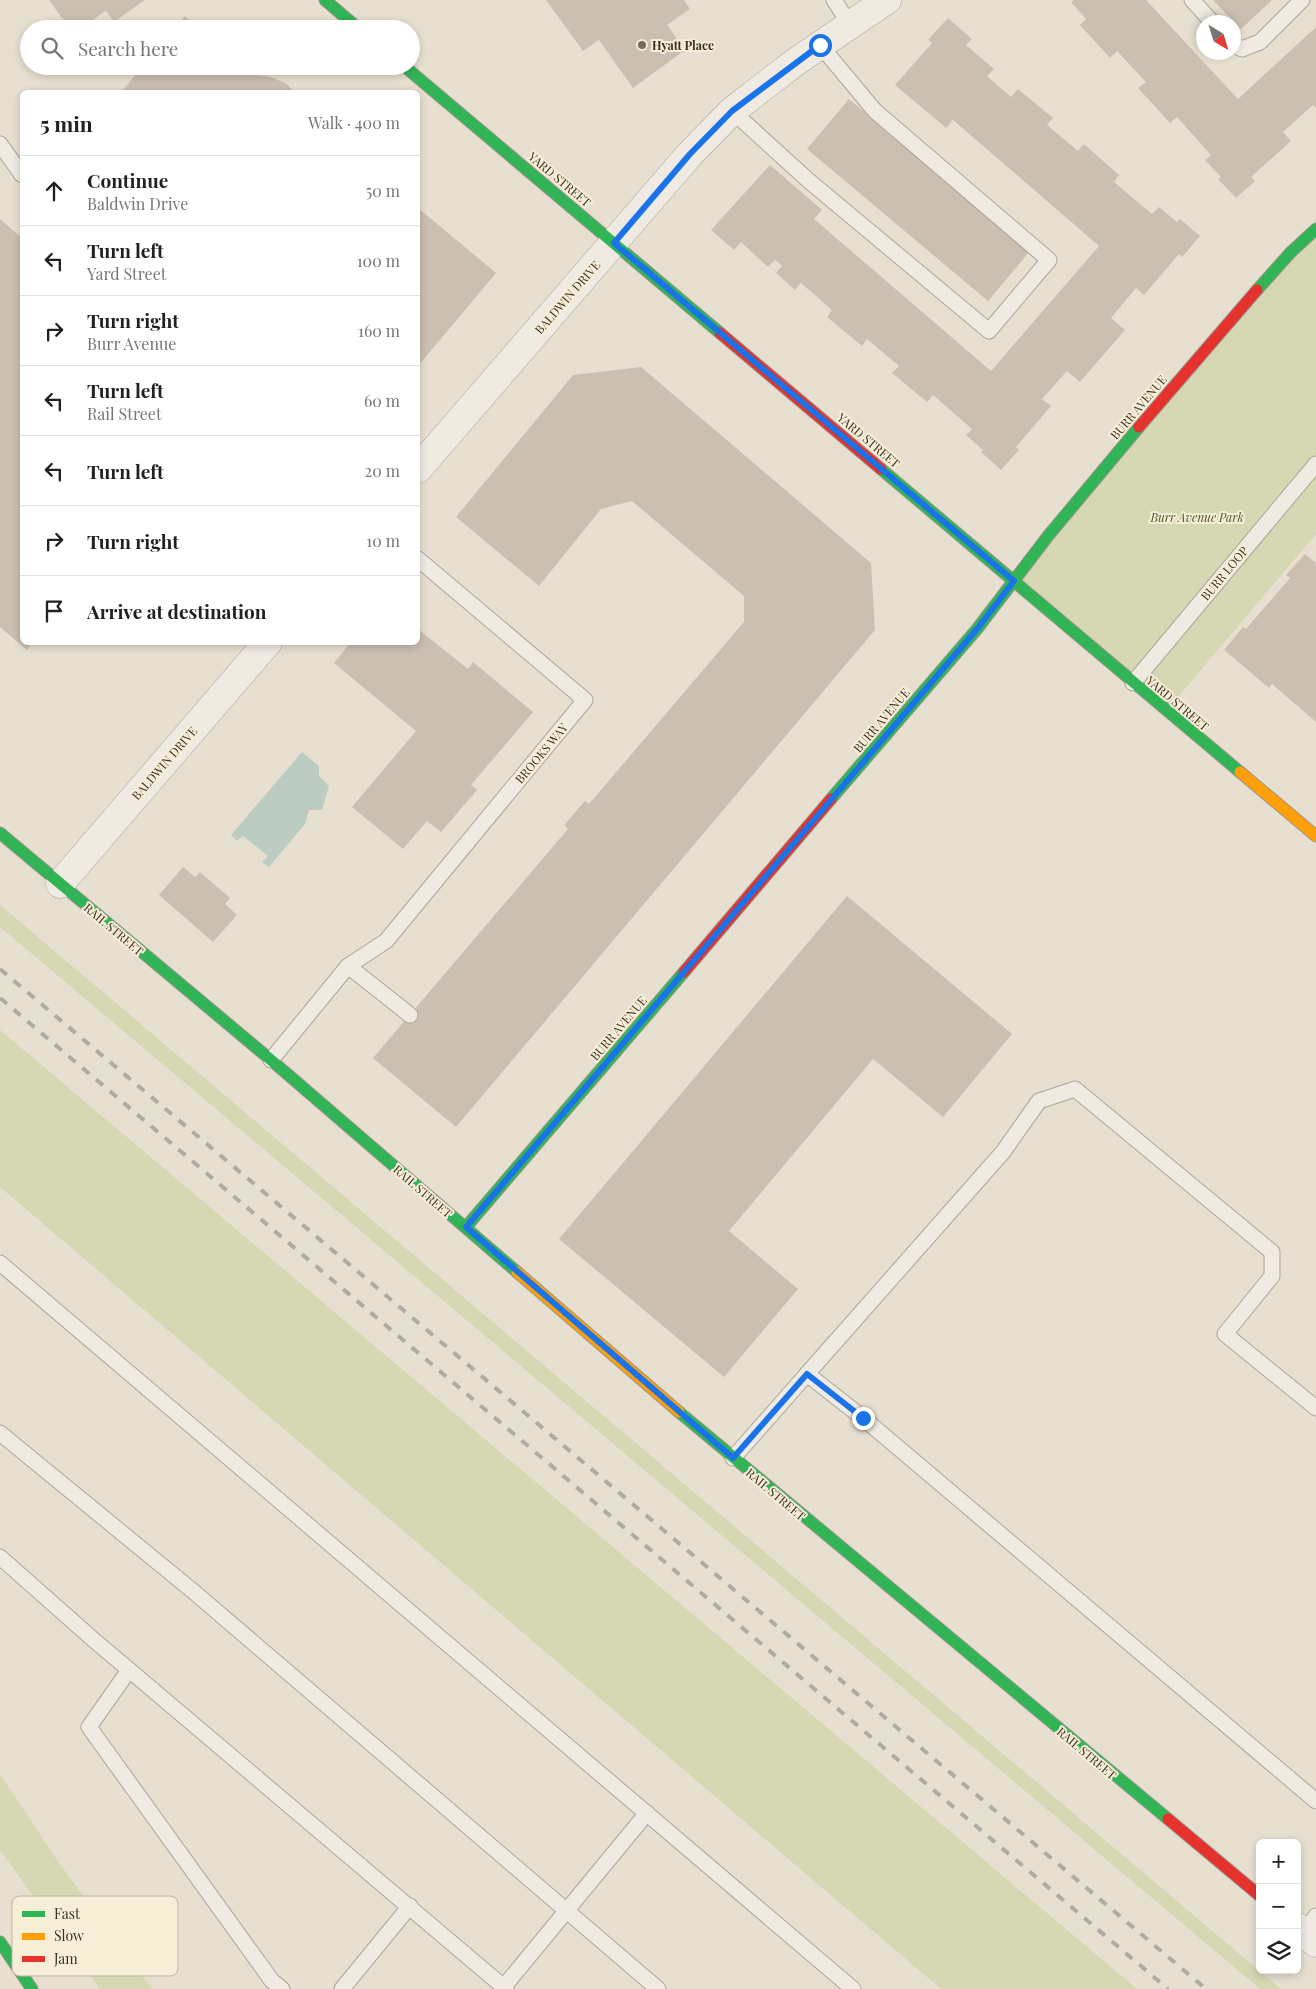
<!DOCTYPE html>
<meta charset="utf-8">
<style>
body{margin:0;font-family:"Playfair Display",serif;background:#f2f2f2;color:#202124}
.controls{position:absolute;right:15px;bottom:15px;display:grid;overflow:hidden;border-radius:8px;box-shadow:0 2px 8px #0003}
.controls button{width:45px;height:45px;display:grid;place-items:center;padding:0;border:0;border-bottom:1px solid #e0e0e0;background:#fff;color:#202124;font:25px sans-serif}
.compass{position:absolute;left:1196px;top:15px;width:45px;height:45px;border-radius:50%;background:#fff;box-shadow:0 2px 8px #0003;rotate:142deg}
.stop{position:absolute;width:15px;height:15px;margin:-11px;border:4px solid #1a73e8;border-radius:50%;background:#fff}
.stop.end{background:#1a73e8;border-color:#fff;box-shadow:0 1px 5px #0008}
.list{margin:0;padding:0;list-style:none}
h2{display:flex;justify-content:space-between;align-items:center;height:65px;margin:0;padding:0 20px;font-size:21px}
h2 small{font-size:16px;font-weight:400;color:#757577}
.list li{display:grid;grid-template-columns:32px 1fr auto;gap:15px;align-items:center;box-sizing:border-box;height:70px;padding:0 20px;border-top:1px solid #e0e0e0}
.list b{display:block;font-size:19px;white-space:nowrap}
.list p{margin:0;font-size:16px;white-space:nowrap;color:#757577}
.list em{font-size:16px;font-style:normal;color:#757577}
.icon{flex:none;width:28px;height:28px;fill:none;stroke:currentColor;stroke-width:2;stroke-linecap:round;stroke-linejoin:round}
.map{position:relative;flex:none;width:1316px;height:1989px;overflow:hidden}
.search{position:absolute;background:#fff;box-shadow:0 2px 8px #0003;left:20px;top:20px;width:400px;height:55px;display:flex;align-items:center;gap:12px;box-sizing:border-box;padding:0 18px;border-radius:28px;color:#757577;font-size:19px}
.panel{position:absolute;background:#fff;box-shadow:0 2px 8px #0003;left:20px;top:90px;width:400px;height:555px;border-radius:8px}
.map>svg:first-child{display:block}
.green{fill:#d6d7b3}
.water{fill:#bcccc2}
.building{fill:#cbbfb2}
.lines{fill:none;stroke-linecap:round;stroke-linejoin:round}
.lane-casing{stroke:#ada599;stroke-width:17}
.street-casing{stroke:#ada599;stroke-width:29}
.fast-casing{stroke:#9c958a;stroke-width:13}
.slow-casing{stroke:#9c958a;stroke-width:13}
.jam-casing{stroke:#9c958a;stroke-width:13}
.lane{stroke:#efebe3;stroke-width:15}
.street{stroke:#efebe3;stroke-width:28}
.fast{stroke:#30b455;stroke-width:11}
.slow{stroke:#ff9f0a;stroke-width:11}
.jam{stroke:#e5322d;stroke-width:11}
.rail{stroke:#afaaa2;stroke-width:4;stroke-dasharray:9 9;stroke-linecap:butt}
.route{stroke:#1a73e8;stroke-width:6}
.poi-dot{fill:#786c5e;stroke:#f7eed8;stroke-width:2}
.labels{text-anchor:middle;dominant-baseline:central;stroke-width:4;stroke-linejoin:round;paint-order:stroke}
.poi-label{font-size:12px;font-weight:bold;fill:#3d2e20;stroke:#f7eed8;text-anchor:start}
.street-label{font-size:12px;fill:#3d2e20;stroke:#f7eed8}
.park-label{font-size:12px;font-style:italic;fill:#4d5a26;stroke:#f7eed8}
.key{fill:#f7eed8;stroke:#bfb4a1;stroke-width:1}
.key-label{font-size:14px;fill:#3d2e20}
</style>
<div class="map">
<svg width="1316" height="1989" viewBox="0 0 1316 1989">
<rect width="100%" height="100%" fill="#e7e0d1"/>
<g class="green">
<path d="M1316,229V534L1166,711L1014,581Z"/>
<path d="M0,905L1281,1989H1260L0,927Z"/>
<path d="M0,1030L1137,1989H941L0,1187Z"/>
<path d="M0,1774L59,1863L152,1989H100L0,1850Z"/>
</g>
<path class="water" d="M302,752L319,766V776L329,786L322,810H309L305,824L269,867L262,862L268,856L243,836L237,841L231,835Z"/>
<g class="building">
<path d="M49,0H145L114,22L106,11L79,29H70Z"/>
<path d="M546,0H684L690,9L667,25L685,50L633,88L599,40L583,51Z"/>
<path d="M1074,0H1146L1238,99L1316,27V108L1313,105L1283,132L1291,141L1251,177L1255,181L1236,198L1218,179L1221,177L1205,160L1211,155L1177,117L1170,123L1138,88L1146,82L1117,51L1110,58L1080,25L1086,19L1071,2Z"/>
<path d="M1213,0H1272L1241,29Z"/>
<path d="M185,16L200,29H174Z"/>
<path d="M948,18L972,39L966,45L994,69L987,76L1011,97L1018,89L1053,118L1047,125L1078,151L1084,144L1119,175L1114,182L1152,214L1159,207L1177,222L1180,219L1200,236L1182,257L1179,254L1144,295L1136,288L1111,318L1125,330L1080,382L1067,371L1042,399L1051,406L1016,447L1019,450L1001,470L981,452L983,450L966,435L972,429L933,395L927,402L892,373L899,366L867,339L862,346L827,317L832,310L801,283L795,290L776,273L782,266L775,260L768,267L741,242L734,250L711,230L770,165L822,210L814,219L991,371L1099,246L953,120L946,128L895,85L932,43L928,40Z"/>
<path d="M143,66H245L256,75L271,77L287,84L294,92H121Z"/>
<path d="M849,99L1030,251L988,301L807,149Z"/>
<path d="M418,208L496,273L418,366Z"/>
<path d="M0,219L22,238V642H33L27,650L0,627Z"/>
<path d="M641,367L871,563L875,630L456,1127L373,1058L568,829L564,825L585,801L589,804L744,622V596L632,501L601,509L539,586L456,517L573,375Z"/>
<path d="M1305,554L1316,563V722L1272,684L1269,688L1224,650L1243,627L1246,629L1290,578L1286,575Z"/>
<path d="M418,629L468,669L473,662L533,712L471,785L477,790L441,832L427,821L403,849L352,807L416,731L334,663L351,642H418Z"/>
<path d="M183,867L195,877L200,872L230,898L225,904L237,915L213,942L159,895Z"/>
<path d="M847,896L1012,1034L943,1117L873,1059L729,1231L798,1289L724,1377L559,1239Z"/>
</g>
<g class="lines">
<defs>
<g id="lane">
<path d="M834,0L850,25"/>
<path d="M1192,0L1212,22"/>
<path d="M1234,45L1242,49L1260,42L1302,0"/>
<path d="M732,111L809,181L989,331L1049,260L875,111L820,45"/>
<path d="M0,144L22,175"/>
<path d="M1133,683L1316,464"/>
<path d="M348,966L410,1015"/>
<path d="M271,1060L348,966L386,941L585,700L418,559"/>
<path d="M0,1263L853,1989"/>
<path d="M807,1374L1003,1152L1039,1101L1075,1089L1272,1252V1276L1225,1334L1316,1408"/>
<path d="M0,1433L194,1592L658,1989"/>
<path d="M733,1458L807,1374L863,1418L1316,1801"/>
<path d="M0,1557L95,1641L506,1989"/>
<path d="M129,1670L89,1727L272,1981L282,1989"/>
<path d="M1303,1932L1316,1916"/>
<path d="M342,1989L410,1906"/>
<path d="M502,1989L647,1813"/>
</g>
<g id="street">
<path d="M418,469L690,154L732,111L794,63L887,0"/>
<path d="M60,884L268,642"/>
<path d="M1297,1927L1316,1943"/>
</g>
<g id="fast">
<path d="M325,0L359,29"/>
<path d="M404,66L720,333"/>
<path d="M1257,290L1291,252L1316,229"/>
<path d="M881,469L1240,772"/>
<path d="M831,799L977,629L1048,536L1139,427"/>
<path d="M0,833L271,1060L517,1272"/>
<path d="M466,1227L684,972"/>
<path d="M679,1412L1168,1819"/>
<path d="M0,1942L32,1989"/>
</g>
<g id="slow">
<path d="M1240,772L1316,836"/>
<path d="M517,1272L679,1412"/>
</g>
<g id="jam">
<path d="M720,333L881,469"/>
<path d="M1139,427L1257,290"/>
<path d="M684,972L831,799"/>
<path d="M1168,1819L1260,1896"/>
</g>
</defs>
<use href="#lane" class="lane-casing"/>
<use href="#street" class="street-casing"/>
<use href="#fast" class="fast-casing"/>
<use href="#slow" class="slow-casing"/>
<use href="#jam" class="jam-casing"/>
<use href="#lane" class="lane"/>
<use href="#street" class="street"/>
<use href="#fast" class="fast"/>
<use href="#slow" class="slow"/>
<use href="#jam" class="jam"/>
<g class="rail">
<path d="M0,969L1206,1989"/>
<path d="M0,998L1168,1989"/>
</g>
</g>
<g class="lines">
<path class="route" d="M820,45L732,111L690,154L614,243L1014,581L977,629L466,1227L733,1458L807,1374L863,1418"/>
</g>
<circle class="poi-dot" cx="642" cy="45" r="5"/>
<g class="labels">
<g class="poi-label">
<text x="652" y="45">Hyatt Place</text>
</g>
<g class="street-label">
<text transform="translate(560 179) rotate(40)">YARD STREET</text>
<text transform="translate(567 297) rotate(-49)">BALDWIN DRIVE</text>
<text transform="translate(1138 407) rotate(-50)">BURR AVENUE</text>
<text transform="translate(869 440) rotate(40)">YARD STREET</text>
<text transform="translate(1224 573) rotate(-50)">BURR LOOP</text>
<text transform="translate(1178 703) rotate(40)">YARD STREET</text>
<text transform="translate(881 720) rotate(-50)">BURR AVENUE</text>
<text transform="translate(541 753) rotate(-50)">BROOKS WAY</text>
<text transform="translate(164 763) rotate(-49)">BALDWIN DRIVE</text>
<text transform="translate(114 929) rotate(40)">RAIL STREET</text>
<text transform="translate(618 1028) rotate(-50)">BURR AVENUE</text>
<text transform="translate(423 1191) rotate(41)">RAIL STREET</text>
<text transform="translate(776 1494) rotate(40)">RAIL STREET</text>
<text transform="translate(1087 1753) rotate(40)">RAIL STREET</text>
</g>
<g class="park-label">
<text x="1197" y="517">Burr Avenue Park</text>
</g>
</g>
<rect x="12" y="1896" width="166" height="80" rx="8" class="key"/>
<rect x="22" y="1911" width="23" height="6" fill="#30b455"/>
<rect x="22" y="1933" width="23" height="7" fill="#ff9f0a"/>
<rect x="22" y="1956" width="23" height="6" fill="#e5322d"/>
<g class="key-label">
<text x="54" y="1919">Fast</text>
<text x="54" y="1941">Slow</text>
<text x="54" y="1964">Jam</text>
</g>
</svg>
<div class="controls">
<button>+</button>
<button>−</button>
<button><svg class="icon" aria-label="layers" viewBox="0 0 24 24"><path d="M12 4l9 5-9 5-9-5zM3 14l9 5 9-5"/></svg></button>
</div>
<svg class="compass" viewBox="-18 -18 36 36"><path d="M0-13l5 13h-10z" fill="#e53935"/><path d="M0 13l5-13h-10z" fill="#757577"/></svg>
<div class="stop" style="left:820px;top:45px"></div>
<div class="stop end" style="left:863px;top:1418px"></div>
<div class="search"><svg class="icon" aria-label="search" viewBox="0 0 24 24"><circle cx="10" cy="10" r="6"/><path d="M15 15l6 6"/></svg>Search here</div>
<section class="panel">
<h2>5 min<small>Walk · 400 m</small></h2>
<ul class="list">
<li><svg class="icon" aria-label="ahead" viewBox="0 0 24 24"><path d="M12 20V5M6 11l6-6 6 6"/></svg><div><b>Continue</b><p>Baldwin Drive</p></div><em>50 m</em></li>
<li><svg class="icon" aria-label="left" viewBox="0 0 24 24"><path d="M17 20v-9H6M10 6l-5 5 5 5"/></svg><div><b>Turn left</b><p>Yard Street</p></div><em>100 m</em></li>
<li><svg class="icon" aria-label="right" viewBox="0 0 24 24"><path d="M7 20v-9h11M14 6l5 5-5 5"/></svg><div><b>Turn right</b><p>Burr Avenue</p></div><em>160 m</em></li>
<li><svg class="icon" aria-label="left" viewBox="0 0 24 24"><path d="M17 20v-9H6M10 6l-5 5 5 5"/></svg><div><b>Turn left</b><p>Rail Street</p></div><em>60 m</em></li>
<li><svg class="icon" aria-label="left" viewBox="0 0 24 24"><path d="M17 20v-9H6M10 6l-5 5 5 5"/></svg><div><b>Turn left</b></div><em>20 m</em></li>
<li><svg class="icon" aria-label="right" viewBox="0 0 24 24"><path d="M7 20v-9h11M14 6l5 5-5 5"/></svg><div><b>Turn right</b></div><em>10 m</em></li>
<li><svg class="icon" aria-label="arrive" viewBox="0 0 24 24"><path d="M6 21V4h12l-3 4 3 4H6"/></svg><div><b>Arrive at destination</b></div></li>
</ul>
</section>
</div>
